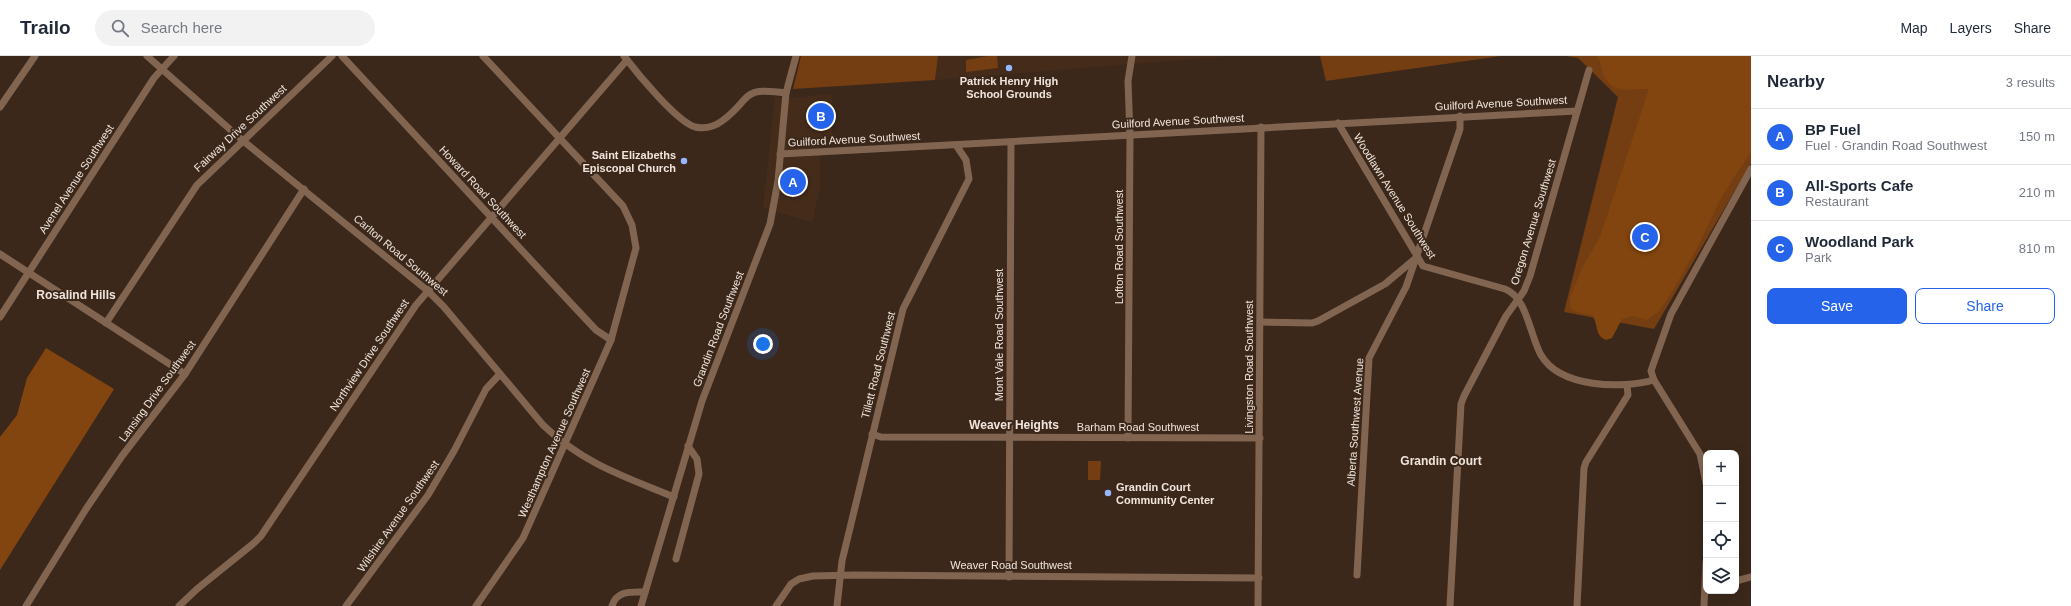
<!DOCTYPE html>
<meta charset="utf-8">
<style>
body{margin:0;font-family:Helvetica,sans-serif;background:#f2f2f3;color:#1f2937}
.controls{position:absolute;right:12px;bottom:12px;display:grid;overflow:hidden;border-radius:8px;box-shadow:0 4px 16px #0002}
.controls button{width:36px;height:36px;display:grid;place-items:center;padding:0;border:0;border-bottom:1px solid #e0e1e3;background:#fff;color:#1f2937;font:20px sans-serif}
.you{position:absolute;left:763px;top:288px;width:14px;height:14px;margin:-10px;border:3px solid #fff;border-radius:50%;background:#1a73e8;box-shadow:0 0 0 6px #1a73e833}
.badge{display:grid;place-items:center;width:26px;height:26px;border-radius:50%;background:#2563eb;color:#fff;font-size:13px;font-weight:700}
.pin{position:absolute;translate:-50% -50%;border:2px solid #fff;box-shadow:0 1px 4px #0006}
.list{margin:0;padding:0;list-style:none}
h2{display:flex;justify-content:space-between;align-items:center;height:52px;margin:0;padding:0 16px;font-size:17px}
h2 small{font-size:13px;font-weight:400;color:#747a83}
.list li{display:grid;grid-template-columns:26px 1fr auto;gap:12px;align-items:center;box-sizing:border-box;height:56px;padding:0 16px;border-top:1px solid #e0e1e3}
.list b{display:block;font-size:15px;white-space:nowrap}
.list p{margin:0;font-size:13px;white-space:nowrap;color:#747a83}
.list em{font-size:13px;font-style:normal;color:#747a83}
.actions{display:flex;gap:8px;padding:12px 16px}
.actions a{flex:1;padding:9px 0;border:1px solid #2563eb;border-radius:8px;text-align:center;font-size:14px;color:#2563eb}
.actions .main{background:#2563eb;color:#fff}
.icon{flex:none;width:22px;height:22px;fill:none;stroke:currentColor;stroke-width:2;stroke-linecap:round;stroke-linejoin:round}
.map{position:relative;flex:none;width:1751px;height:550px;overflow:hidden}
header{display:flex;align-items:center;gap:24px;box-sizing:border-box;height:56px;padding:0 20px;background:#fff;border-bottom:1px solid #e0e1e3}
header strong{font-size:19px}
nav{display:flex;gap:22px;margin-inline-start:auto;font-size:14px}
.search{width:280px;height:36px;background:#f2f2f3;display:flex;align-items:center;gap:10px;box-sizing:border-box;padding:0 14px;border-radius:22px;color:#747a83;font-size:15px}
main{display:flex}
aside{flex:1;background:#fff}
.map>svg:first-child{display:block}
.built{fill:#452c1a}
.green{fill:#743e12}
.forest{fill:#83450f}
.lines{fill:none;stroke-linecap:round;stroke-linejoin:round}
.minor{stroke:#826551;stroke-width:7}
.poi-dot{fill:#96b6fd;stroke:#3b281b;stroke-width:1.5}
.labels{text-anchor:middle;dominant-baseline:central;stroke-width:4;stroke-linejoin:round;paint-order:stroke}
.poi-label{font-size:11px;font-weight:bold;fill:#f1e4db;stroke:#3b281b}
.street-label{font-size:11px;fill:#f1e4db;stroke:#3b281b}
.neighbourhood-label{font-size:12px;font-weight:bold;fill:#f1e4db;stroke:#3b281b}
</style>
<header>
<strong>Trailo</strong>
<div class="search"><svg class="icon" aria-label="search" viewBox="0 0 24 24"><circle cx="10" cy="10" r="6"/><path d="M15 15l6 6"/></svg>Search here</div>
<nav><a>Map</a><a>Layers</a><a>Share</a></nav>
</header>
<main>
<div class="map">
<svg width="1751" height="550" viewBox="0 0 1751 550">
<rect width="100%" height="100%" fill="#3b281b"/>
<g class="built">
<path d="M938,0H1231L935,24Z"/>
<path d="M828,38L832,40V88L820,89V132L812,166L763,152L775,41L796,42Z"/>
</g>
<g class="green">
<path d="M801,0H938L935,24L793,33Z"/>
<path d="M988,0H997L998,12L966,16V4Z"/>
<path d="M1320,0H1501L1326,25Z"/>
<path d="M1566,0H1751V107L1654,273L1564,256L1618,41L1578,2Z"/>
<path d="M1088,405H1101L1100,424H1088Z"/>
</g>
<g class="forest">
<path d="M1596,0H1751V96L1722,140L1696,194L1670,239L1658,256L1647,264L1633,260L1622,263L1612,282L1606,284C1594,279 1599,269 1592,259L1576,256L1570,252V242L1582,212L1600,181L1649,33C1632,32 1611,40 1603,17C1601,11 1601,5 1596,0Z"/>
<path d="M46,292L114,333L0,514V381L17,359L27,322Z"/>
</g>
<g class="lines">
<g class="minor">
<path d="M147,0L242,84L428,235L444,251L543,369C584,408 623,420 674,441"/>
<path d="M342,0L566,242L596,274L611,284"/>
<path d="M624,0C637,17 676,65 695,71C704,73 714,71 722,65C753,43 738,30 786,37"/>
<path d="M0,51L35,0"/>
<path d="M1338,67L1423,210L1505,233C1527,241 1530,280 1541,299C1560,332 1622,333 1654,324"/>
<path d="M780,98L1577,55"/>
<path d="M0,198L185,318"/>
<path d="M0,261L154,22L174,0"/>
<path d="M1261,266L1312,267L1318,265L1385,228L1416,202"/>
<path d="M106,267L197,129L332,0"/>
<path d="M872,378L881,381L1260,382"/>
<path d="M1128,382L1130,79L1128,25L1132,0"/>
<path d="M1706,427L1700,398L1654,324L1651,315L1653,309L1671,258L1751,113"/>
<path d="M676,503L699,418L697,403L688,390"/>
<path d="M1357,519L1369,302L1406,231L1460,73V60"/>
<path d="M1009,521L1011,86"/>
<path d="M1736,525L1751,521"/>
<path d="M26,550L86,453L122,400L185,318L304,133"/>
<path d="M179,550L197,533L254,487L261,480L416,249L627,4"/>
<path d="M346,550L428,439L454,395L486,333L500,318"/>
<path d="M476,550L523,482L611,284L636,192L632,169L623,150L483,0"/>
<path d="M612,550C617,534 631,536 645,536"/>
<path d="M641,550L702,345L770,168L778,125L786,37L796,0"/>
<path d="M776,550L791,528L799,523L813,520L854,519L1259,522"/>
<path d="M837,550L842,505L903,253L969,123L966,104L956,89"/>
<path d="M1258,550L1261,71"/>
<path d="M1450,550L1461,348L1464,340L1506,260L1524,235L1530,220L1589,14"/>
<path d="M1577,550L1584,412L1586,406L1628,339L1627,329"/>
<path d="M1704,550L1706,506"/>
</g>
</g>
<g class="poi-dot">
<circle cx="1009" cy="12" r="4"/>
<circle cx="684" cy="105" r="4"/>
<circle cx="1108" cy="437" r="4"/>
</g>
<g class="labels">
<g class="poi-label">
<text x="1009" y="25">Patrick Henry High<tspan x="1009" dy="13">School Grounds</tspan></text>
<text x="676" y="99" text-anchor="end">Saint Elizabeths<tspan x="676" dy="13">Episcopal Church</tspan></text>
<text x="1116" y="431" text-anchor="start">Grandin Court<tspan x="1116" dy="13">Community Center</tspan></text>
</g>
<g class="street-label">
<text transform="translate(1501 47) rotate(-3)">Guilford Avenue Southwest</text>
<text transform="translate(1178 65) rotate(-3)">Guilford Avenue Southwest</text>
<text transform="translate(240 72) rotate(-43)">Fairway Drive Southwest</text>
<text transform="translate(854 83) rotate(-3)">Guilford Avenue Southwest</text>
<text transform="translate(76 123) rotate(-57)">Avenel Avenue Southwest</text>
<text transform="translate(483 136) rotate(47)">Howard Road Southwest</text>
<text transform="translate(1395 140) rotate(58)">Woodlawn Avenue Southwest</text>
<text transform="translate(1533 166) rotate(-73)">Oregon Avenue Southwest</text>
<text transform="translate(1119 191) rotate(-90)">Lofton Road Southwest</text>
<text transform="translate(401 199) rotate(40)">Carlton Road Southwest</text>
<text transform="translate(718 273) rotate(-69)">Grandin Road Southwest</text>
<text transform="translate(999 279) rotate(-90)">Mont Vale Road Southwest</text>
<text transform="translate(369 299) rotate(-56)">Northview Drive Southwest</text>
<text transform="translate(878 309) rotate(-76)">Tillett Road Southwest</text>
<text transform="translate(1249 311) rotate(-90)">Livingston Road Southwest</text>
<text transform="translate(157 335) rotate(-54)">Lansing Drive Southwest</text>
<text transform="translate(1355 366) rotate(-86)">Alberta Southwest Avenue</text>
<text x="1138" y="371">Barham Road Southwest</text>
<text transform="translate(554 387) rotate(-66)">Westhampton Avenue Southwest</text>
<text transform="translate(398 460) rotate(-55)">Wilshire Avenue Southwest</text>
<text x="1011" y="509">Weaver Road Southwest</text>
</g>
<g class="neighbourhood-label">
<text x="76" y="239">Rosalind Hills</text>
<text x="1014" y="369">Weaver Heights</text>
<text x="1441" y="405">Grandin Court</text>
</g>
</g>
</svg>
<div class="controls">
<button>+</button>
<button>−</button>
<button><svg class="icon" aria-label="locate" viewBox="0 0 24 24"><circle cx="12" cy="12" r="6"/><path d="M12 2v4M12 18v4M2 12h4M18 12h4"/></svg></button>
<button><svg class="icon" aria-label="layers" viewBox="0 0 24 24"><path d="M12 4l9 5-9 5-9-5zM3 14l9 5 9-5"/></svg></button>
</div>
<div class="you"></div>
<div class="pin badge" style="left:793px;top:126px">A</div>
<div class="pin badge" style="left:821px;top:60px">B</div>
<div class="pin badge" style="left:1645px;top:181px">C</div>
</div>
<aside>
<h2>Nearby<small>3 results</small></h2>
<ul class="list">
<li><span class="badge">A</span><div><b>BP Fuel</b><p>Fuel · Grandin Road Southwest</p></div><em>150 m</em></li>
<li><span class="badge">B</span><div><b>All-Sports Cafe</b><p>Restaurant</p></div><em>210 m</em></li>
<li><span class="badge">C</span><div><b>Woodland Park</b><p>Park</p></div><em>810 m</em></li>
</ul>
<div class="actions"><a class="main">Save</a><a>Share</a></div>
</aside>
</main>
